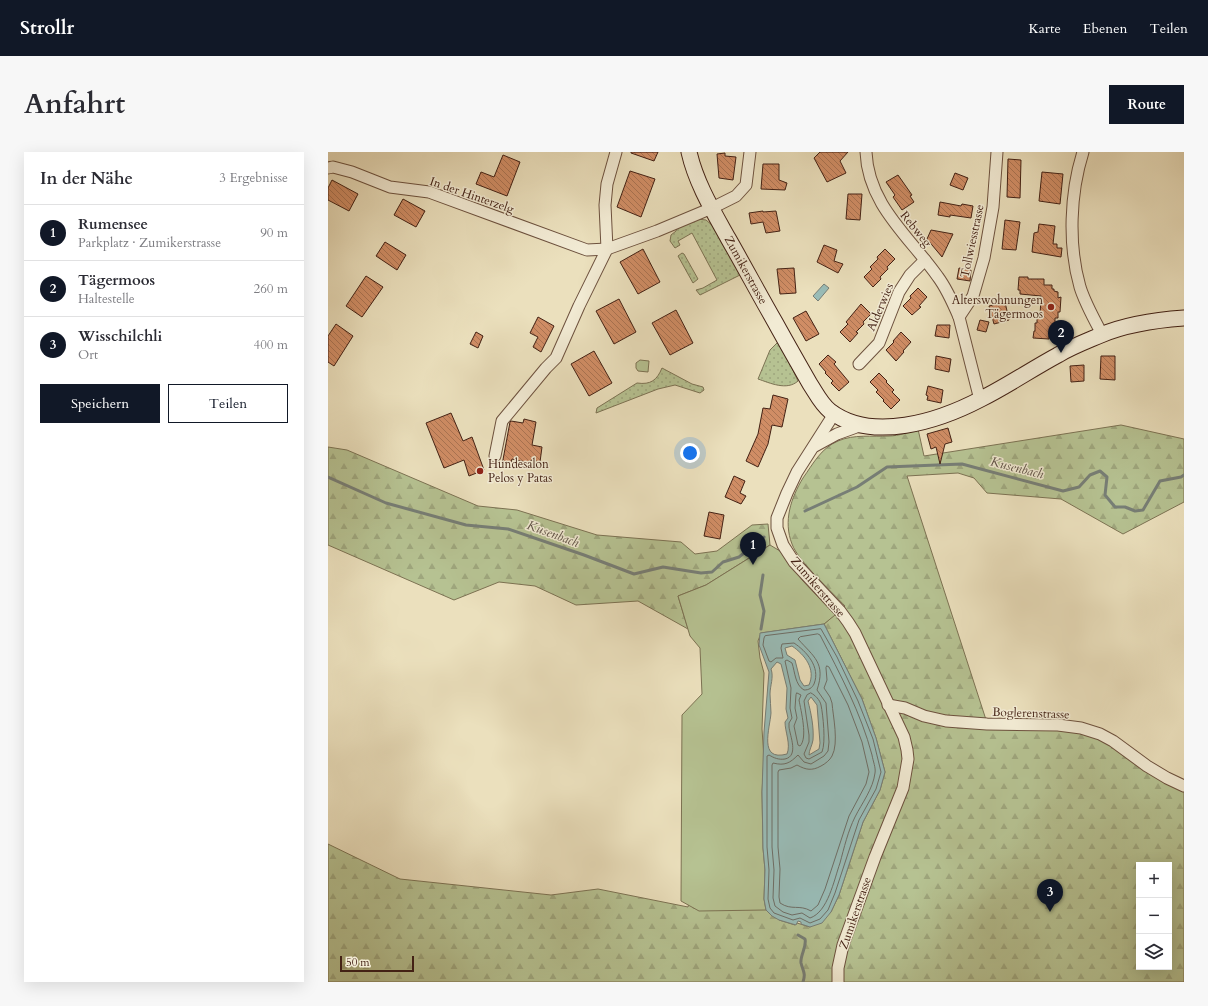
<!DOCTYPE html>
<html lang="de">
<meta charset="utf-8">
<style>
body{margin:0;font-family:Cardo,serif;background:#f7f7f7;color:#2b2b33}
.controls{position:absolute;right:12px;bottom:12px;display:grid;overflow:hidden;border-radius:0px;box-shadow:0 4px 16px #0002}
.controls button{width:36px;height:36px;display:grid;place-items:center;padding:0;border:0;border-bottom:1px solid #e1e1e2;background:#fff;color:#2b2b33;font:20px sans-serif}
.scale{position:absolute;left:12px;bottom:10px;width:74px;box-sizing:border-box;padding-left:4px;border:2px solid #432114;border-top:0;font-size:11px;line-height:14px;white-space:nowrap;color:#432114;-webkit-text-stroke:3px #f2ebd4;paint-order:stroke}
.you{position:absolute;left:362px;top:301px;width:14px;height:14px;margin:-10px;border:3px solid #fff;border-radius:50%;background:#1a73e8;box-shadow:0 0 0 6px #1a73e833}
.badge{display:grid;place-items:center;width:26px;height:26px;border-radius:50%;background:#111827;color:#fff;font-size:13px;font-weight:700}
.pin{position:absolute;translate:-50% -33px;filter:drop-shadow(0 1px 2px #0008)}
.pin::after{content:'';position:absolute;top:21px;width:14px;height:12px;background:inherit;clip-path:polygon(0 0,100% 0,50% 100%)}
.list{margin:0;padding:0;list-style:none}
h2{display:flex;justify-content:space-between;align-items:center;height:52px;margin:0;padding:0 16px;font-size:17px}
h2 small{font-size:13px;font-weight:400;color:#7c7c81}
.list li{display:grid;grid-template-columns:26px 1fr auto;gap:12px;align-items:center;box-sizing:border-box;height:56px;padding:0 16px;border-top:1px solid #e1e1e2}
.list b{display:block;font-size:15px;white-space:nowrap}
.list p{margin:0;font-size:13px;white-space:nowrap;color:#7c7c81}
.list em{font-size:13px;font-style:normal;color:#7c7c81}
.actions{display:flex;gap:8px;padding:12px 16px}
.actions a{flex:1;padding:9px 0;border:1px solid #111827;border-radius:0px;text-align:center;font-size:14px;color:#111827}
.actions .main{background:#111827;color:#fff}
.icon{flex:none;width:22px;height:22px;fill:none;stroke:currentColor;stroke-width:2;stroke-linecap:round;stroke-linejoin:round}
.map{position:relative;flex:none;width:856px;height:830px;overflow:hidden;border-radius:0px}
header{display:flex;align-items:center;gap:24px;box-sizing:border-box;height:56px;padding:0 20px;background:#111827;color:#fff}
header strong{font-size:19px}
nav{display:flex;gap:22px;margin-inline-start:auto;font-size:14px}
.intro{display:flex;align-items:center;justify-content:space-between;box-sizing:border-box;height:96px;padding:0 24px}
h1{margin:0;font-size:28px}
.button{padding:10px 18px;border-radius:0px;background:#111827;color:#fff;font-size:14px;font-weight:700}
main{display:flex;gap:24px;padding:0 24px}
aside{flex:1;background:#fff;border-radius:0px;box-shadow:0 4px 16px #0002}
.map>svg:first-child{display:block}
.grass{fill:url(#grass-dots);stroke:#7c7253}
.forest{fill:url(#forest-firs);stroke:#7c7253;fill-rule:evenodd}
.park{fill:#b6c292;stroke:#7c7253}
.water{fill:#99bcb7;stroke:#777e76;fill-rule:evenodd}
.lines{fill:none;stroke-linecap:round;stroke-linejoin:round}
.shore{stroke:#6e6e66;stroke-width:1}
.stream{stroke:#777e76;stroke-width:3}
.building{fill:url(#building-back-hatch);stroke:#432114}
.minor-casing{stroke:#6d513e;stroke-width:13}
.secondary-casing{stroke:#432114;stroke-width:17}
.minor{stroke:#f2ebd4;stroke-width:11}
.secondary{stroke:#f2ebd4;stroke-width:15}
.poi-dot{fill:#8f2418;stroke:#f2ebd4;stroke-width:1.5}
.labels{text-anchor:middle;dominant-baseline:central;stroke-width:3;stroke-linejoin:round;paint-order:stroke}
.street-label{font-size:12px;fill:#432114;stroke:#f2ebd4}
.poi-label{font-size:12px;fill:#432114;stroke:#f2ebd4;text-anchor:end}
.water-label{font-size:13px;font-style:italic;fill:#5d5045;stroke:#f2ebd4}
</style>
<header>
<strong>Strollr</strong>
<nav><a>Karte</a><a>Ebenen</a><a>Teilen</a></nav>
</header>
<div class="intro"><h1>Anfahrt</h1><a class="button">Route</a></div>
<main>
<aside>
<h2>In der Nähe<small>3 Ergebnisse</small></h2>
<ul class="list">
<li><span class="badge">1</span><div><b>Rumensee</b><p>Parkplatz · Zumikerstrasse</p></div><em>90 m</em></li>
<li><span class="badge">2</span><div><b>Tägermoos</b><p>Haltestelle</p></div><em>260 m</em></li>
<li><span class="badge">3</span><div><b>Wisschilchli</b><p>Ort</p></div><em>400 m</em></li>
</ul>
<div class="actions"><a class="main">Speichern</a><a>Teilen</a></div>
</aside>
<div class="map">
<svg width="856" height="830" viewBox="0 0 856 830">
<defs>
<pattern id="grass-dots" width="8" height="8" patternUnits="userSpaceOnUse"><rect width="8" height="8" fill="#b6c292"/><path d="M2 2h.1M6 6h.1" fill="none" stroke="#9ea67d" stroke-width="1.8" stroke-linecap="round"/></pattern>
<pattern id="forest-firs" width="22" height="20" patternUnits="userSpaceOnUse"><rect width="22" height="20" fill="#b6c292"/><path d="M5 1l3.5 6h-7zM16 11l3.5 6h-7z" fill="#9ea67d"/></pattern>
<pattern id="building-back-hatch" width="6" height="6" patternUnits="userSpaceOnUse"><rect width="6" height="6" fill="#d08d65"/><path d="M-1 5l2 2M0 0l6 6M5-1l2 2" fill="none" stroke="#aa7352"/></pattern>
</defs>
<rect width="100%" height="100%" fill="#ebe0bd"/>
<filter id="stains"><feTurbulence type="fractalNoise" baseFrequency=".005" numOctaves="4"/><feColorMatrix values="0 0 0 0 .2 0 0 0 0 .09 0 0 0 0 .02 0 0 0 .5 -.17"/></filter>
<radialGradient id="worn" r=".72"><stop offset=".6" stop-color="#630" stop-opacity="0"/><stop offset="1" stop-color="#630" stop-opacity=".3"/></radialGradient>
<g class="grass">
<path d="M369,67L378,68L385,74L414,122L372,143L368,138L375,136L389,128L364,81L350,89L352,93L347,96L342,89L343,83L348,79L349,76Z"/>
<path d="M354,101L356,102L370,127L365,131L350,104Z"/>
<path d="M451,189L470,229C459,239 442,231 430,227L442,198Z"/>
<path d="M334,216L364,232L375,235L376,238L372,241L347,233L330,237L268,261L269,256L309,231C323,233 329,228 334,216Z"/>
</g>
<g class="forest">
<path d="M793,273L856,287V350L795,382L733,347L659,341L646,326L630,321L579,324L661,577L728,578L751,580L770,586L783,593L856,639V830H0V692L72,727L223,743L270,737L360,755L369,716L437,718L451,768L467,773L469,771L482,775L503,760L511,743L535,670L552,638L557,620L548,586L534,547L496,472L517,454C504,440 470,409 464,392C455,369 463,346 475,326C485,312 493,296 510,289C526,282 544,285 561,284C571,284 581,280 590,277L596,304ZM811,713H841V815H811Z"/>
<path d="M0,295L19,298L150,354L189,358L269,383L353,390L367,402L389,399L424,373L440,372L442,393L378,433L350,444L360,477L310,449L248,453L207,434L171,430L126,448L0,393Z"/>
</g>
<g class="park">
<path d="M312,208L321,209L320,220L310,219L308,216V211Z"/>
<path d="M442,393L452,399L475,429L507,463L496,472L433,481L430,489L432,506L436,521L434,577L436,606L434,640L435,696L437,718L436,747L438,758L371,759L353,749L354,563L374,542L372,496L362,484L350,444L378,433Z"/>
</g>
<g class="water">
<path d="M496,132L501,136L490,149L485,144Z"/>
<path d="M496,472L534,547L548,586L557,620L552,638L535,670L511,743L503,760L494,771L482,775L473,772V770L470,769L468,773L451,768L444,764L438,758L436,747L437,718L435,696L434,640L436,580L441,520L431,493L432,481ZM464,494C477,503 488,517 481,533L476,534L472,528L467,508L459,503L457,496ZM449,510L453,512L459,536L458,557L460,566L457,570C457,580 463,592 459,602C430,610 442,576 443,561C443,555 442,548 442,542C442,534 446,525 443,517ZM483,545L489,553L492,591L491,597L481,603C481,598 484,594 485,588C486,575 483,561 480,549Z"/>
</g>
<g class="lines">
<g class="shore">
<path d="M493,477L509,505L530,549L545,587L553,620L548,637L531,668L507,741L500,758L492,767L482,771L472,766L465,768L446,761L442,756L440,747L441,718L439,695V604L441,603C446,606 451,608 457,607C471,604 462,584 461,575V571L464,566L462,556L463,536L457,509L459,508L464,511C467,520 467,533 476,538C481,538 484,536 486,532C493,515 478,499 466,491L454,492L453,496L455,506H448L443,510L441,509L435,493L436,486L437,484Z"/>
<path d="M490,482L492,483C512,522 533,561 544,603C545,609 548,616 547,621C545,637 534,651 527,665C520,679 516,696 512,711C506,728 500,760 482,766L474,761L464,763L455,760L447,754L445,746L446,718L444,695V613L445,611C457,614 462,611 470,603L476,610L483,612L496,604L500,599L501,590L498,551L489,538C498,511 486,505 470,487L472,485Z"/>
<path d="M499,514L501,515L520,553L534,590L541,620L538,632L521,664L497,737L490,753L483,759C471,752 464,759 452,751L451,745L452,717L450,695V620L451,618L463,616L469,613C478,618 484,619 493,614C497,612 502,608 504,604C511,591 505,564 504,551L502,545L496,536L499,528L498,516Z"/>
<path d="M469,541L473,543L471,548C473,559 480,586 472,594L470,593L466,574L469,566L467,556L468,543Z"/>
<path d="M483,541C487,543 492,548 493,553C495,563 498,590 494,600L481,607L478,606L476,602L481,590V583L476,549L479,543Z"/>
</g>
<g class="stream">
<path d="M0,325L58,351L138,373L180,377L256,403L306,422L335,415L373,421L384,420L395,410L411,405L436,385"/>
<path d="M477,359L529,335L559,315L634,312L735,339L751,335L762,323L772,319L779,325L777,343L787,355H797L807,359L815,358L832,329L853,325L856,323"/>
<path d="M433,477L436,459L432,443L435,423"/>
<path d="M470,783L477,787C479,795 472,803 473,811C475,819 478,821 475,830"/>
</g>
</g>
<g class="building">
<path d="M303,0H330L326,9L303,1Z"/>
<path d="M492,0H520L512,9L518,21L499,30L486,6Z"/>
<path d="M397,1V4L408,5L405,28L391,26L389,2Z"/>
<path d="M175,3L192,10L179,44L148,32L153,20L166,25Z"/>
<path d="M680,7L693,8L692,46L679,45Z"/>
<path d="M435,12H451V28L459,31L457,38L433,37Z"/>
<path d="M302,19L327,27L313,65L289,55Z"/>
<path d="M714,20L735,22L732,52L711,49Z"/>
<path d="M627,21L640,26L635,38L622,33Z"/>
<path d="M570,23L584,43L582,44L586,50L574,58L565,45L567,43L558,30Z"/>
<path d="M4,28L30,42L21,59L0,48V36Z"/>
<path d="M520,42H534L532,68L518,67Z"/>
<path d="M75,47L97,59L88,75L66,63Z"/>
<path d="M612,50L633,54L634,52L645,54L643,66L622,63V65L610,63Z"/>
<path d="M435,59V60L448,59L452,79L438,81L435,70L423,72L421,61Z"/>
<path d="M677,68L692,70L688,98L674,97Z"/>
<path d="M711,72L727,74L725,92H729V96H734L733,105L704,100L706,81L710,80Z"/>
<path d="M603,78L625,82L614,105L599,87Z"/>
<path d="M57,90L78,103L69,118L48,104Z"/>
<path d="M496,93L509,98L506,109L515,112L510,121L489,110Z"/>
<path d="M315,97L332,130L310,142L292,110Z"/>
<path d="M557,97L567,107L559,115L560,117L552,125L553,127L545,135L536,125L544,117L542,115L550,107L549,105Z"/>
<path d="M466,116L468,141L452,142L449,117Z"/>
<path d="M631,116L643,118L642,129L629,127Z"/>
<path d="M38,124L55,135L34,165L18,154Z"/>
<path d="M691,125H700V127H716V133H724V137H726V139L730,140V146L733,145L732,160H730V166H727V172L725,171V178H723V184H721V187L705,186L706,179H707V171H709V165H712L713,144L692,142V138H690Z"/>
<path d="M590,136L599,145L591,154L593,155L584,163L575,154L583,146L582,144Z"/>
<path d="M291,147L308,180L286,192L268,159Z"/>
<path d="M677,150L681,168L666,172L661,154Z"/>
<path d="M533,152L543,162L535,170L536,172L528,180L530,181L522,190L512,180L520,172L518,170Z"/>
<path d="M348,158L365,191L342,203L324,171Z"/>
<path d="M478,159L491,182L478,189L465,166Z"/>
<path d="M210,165L226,174L213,200L205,195L210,185L202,181Z"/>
<path d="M652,168L661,170L658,180L649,178Z"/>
<path d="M8,172L25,184L6,214L0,210V184Z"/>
<path d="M609,173H622L621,186L607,184Z"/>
<path d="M148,180L155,184L150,196L142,192Z"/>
<path d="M573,180L583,190L575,199L576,200L568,209L558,198L566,190L565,189Z"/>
<path d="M266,199L284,231L261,244L243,212Z"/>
<path d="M500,203L508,210L506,212L521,230L511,239L503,231L505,229L497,221L498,220L491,212Z"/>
<path d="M608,204L623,207L621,220L607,217Z"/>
<path d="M773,204H787V228L772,227Z"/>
<path d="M756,213V229L743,230L742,214Z"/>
<path d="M551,221L559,229L558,230L566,238L564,240L572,248L563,257L555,249L556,248L548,240L550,238L542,230Z"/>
<path d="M600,234L615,238L613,251L599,248L600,244L598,243Z"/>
<path d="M445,243L460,247L454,275L444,273L440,292L430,315L418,309L430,282L435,256L442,257Z"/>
<path d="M123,261L135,289L144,285L156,318L141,324L136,308L116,316L98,271Z"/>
<path d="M196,267L208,270L204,293L214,295L212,310L203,308L202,311L184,307L182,314L174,313L182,270L183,269L195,271Z"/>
<path d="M620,276L624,290L617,292L612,312L608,295L603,297L599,282Z"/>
<path d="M406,324L417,329L412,341L418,344L413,352L397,345Z"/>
<path d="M381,360L396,363L392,387L376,384Z"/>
</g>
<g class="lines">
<defs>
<g id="minor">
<path d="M538,0C540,53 582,85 610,125C619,137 625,151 631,165"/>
<path d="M755,0C742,41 740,93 752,135C757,151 766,167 774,182"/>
<path d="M0,16L5,15L24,20L62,35L101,40L259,98L279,97L329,79L384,56L408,44L418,33L422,0"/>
<path d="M531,212L551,191L571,140L582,123L597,108"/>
<path d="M652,248L631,165L645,144L656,106L665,55L669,0"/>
<path d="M506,262L469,320L459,341L449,366V376L455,393L466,410L512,459L520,470L527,481L576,585L579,598L580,607L575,636L547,705L515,793L510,816V830"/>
<path d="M487,294L509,282L534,273"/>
<path d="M167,304L174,269L218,216L228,206L251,154L279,97L277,53L279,32L288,0"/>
<path d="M560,553L577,556L596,564L618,569L659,572L730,573L753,576L772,582L785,589L819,614L839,626L856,634"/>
</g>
<path id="secondary" d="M361,0C368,31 385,59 400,86C416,114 431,142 447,170C458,190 470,211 482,232C488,241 493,252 502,259C544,291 611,269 653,247C679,234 704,217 730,203C743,195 759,189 773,183C799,172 828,168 856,166"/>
</defs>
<use href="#minor" class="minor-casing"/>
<use href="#secondary" class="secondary-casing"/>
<use href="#minor" class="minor"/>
<use href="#secondary" class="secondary"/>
</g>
<g class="poi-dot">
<circle cx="723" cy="155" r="4"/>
<circle cx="152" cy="319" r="4"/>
</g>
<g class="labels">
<g class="street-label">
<text transform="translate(144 43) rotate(19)">In der Hinterzelg</text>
<text transform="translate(588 77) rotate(51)">Rebweg</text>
<text transform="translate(644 89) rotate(-78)">Tollwiesstrasse</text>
<text transform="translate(418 118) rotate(61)">Zumikerstrasse</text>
<text transform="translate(552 155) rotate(-67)">Alderwies</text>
<text transform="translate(490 435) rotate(49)">Zumikerstrasse</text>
<text transform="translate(703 561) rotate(2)">Boglerenstrasse</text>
<text transform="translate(527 761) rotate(-71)">Zumikerstrasse</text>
</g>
<g class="poi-label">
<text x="715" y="148">Alterswohnungen<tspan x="715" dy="14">Tägermoos</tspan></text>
<text x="160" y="312" text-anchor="start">Hundesalon<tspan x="160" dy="14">Pelos y Patas</tspan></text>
</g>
<g class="water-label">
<text transform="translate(689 316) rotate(14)">Kusenbach</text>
<text transform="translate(225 382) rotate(20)">Kusenbach</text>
</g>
</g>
<rect width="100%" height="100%" filter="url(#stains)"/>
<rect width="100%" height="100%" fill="url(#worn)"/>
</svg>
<div class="controls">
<button>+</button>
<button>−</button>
<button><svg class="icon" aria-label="layers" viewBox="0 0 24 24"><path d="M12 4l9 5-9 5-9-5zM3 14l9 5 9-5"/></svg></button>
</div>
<div class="scale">50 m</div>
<div class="you"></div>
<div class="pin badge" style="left:425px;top:413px">1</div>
<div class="pin badge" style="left:733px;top:201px">2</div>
<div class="pin badge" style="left:722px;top:760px">3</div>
</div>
</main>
